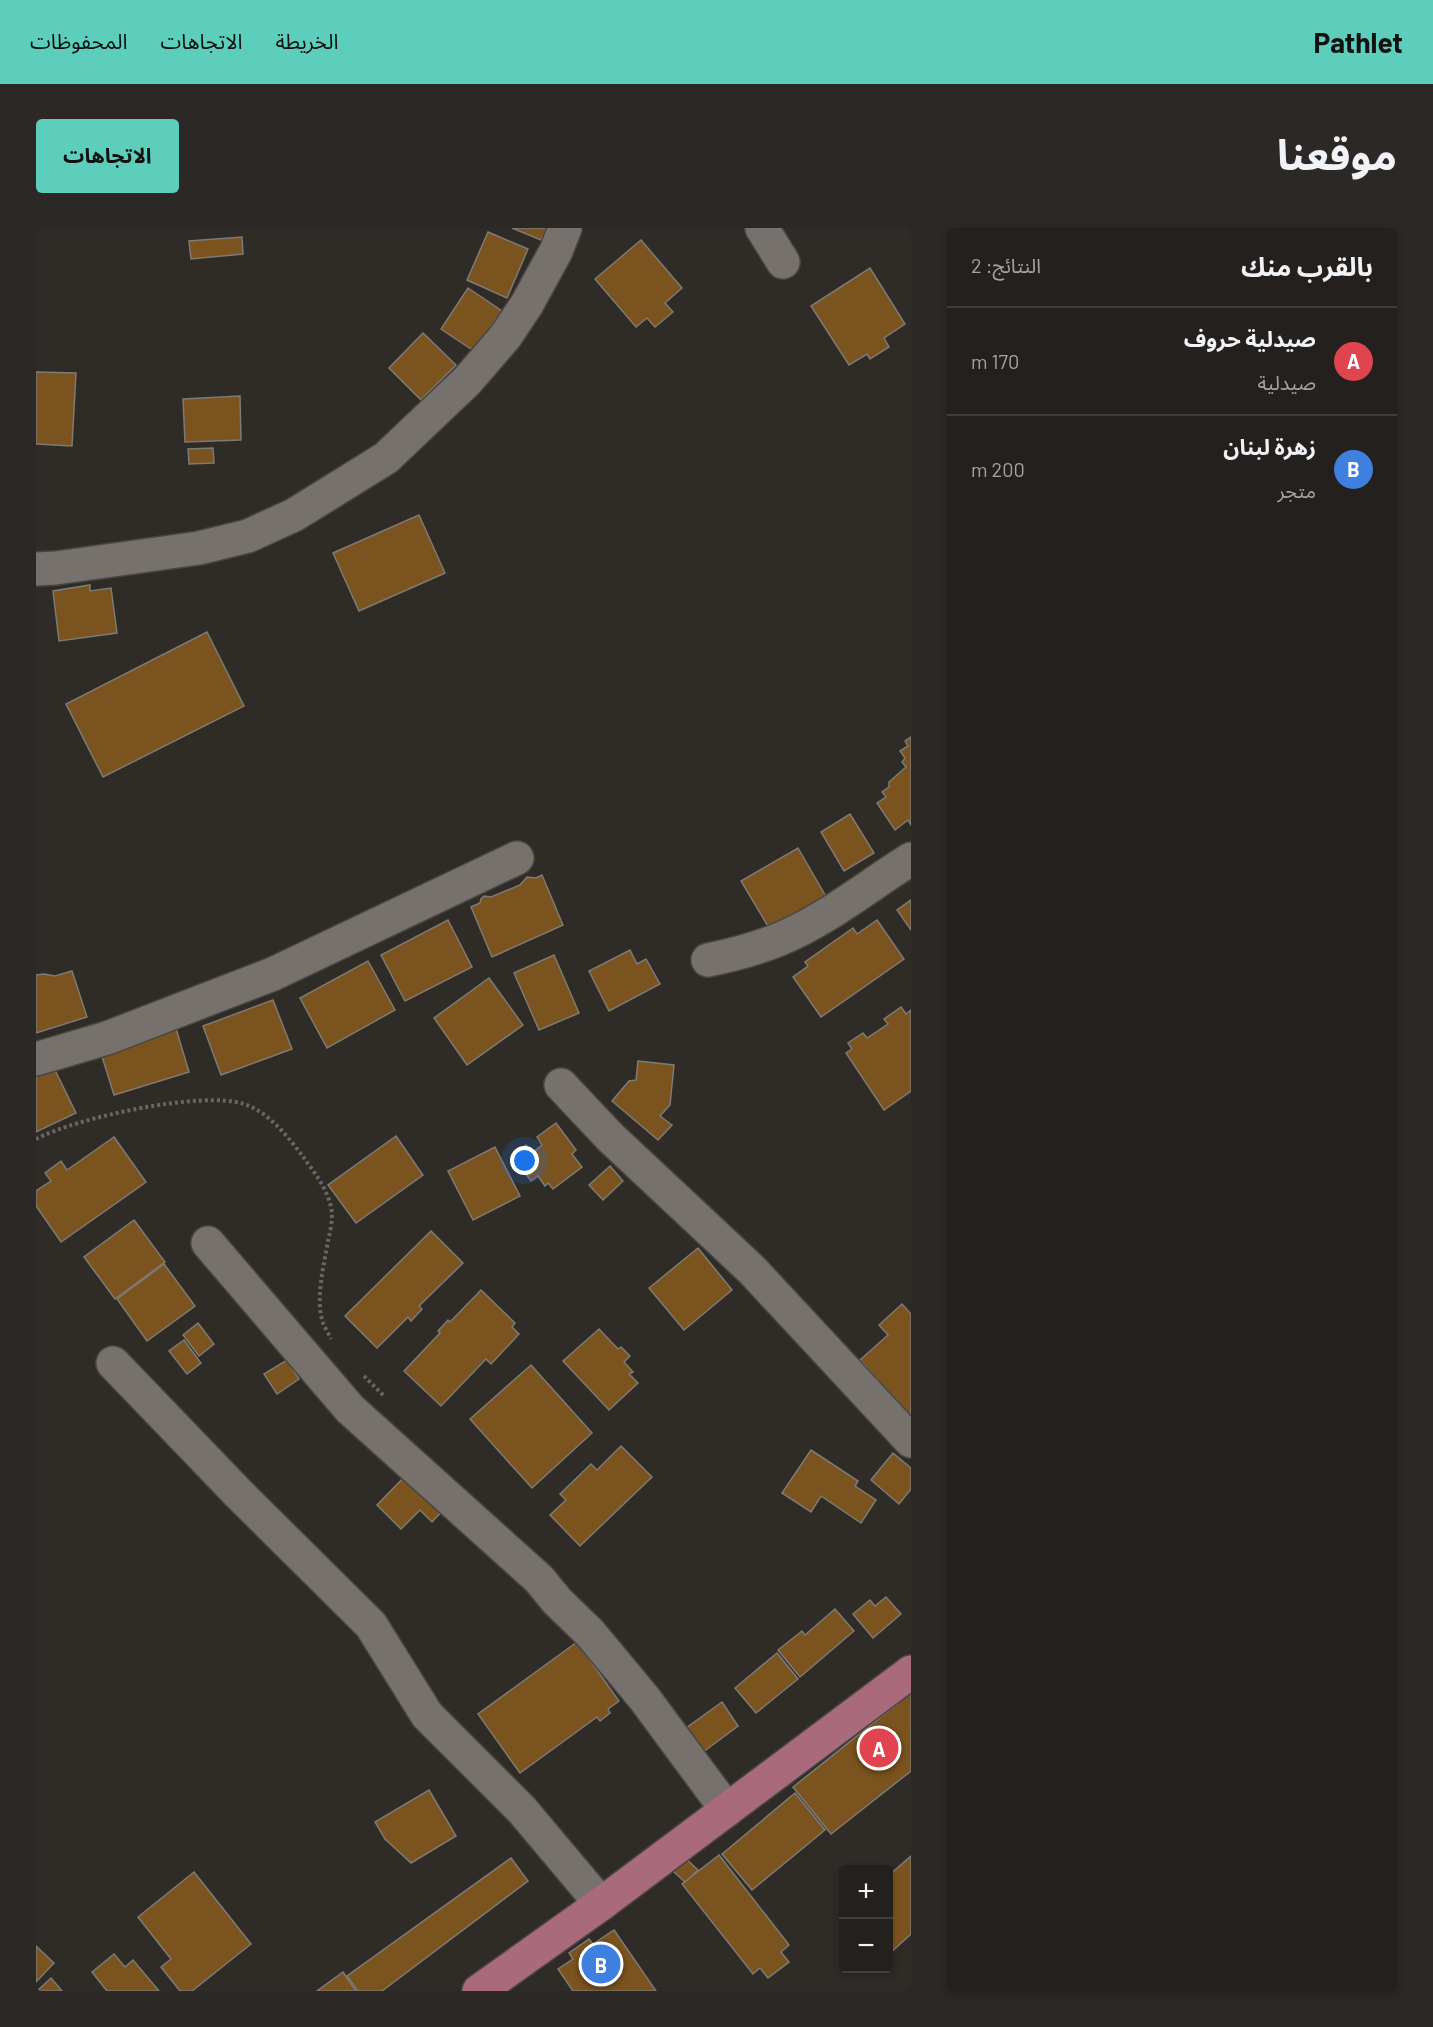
<!DOCTYPE html>
<html lang="ar">
<meta charset="utf-8">
<style>
body{margin:0;font-family:Barlow,"Noto Sans Arabic",sans-serif;background:#2b2826;color:#f1f3f6;direction:rtl}
.controls{position:absolute;right:18px;bottom:18px;display:grid;overflow:hidden;border-radius:6px;box-shadow:0 3px 9px #0003}
.controls button{width:54px;height:54px;display:grid;place-items:center;padding:0;border:0;border-bottom:2px solid #403e3b;background:#23201d;color:#f1f3f6;font:30px sans-serif}
.you{position:absolute;left:489px;top:933px;width:21px;height:21px;margin:-15px;border:4px solid #fff;border-radius:50%;background:#1a73e8;box-shadow:0 0 0 9px #1a73e833}
.badge{display:grid;place-items:center;width:39px;height:39px;border-radius:50%;background:#5ccebb;color:#fff;font-size:20px;font-weight:700}
.pin{position:absolute;translate:-50% -50%;border:3px solid #fff;box-shadow:0 2px 6px #0006}
.list{margin:0;padding:0;list-style:none}
h2{display:flex;justify-content:space-between;align-items:center;height:78px;margin:0;padding:0 24px;font-size:26px}
h2 small{font-size:20px;font-weight:400;color:#a3a3a4}
.list li{display:grid;grid-template-columns:39px 1fr auto;gap:18px;align-items:center;box-sizing:border-box;height:108px;padding:0 24px;border-top:2px solid #403e3b}
.list b{display:block;font-size:22px;white-space:nowrap}
.list p{margin:0;font-size:20px;white-space:nowrap;color:#a3a3a4}
.list em{font-size:20px;font-style:normal;color:#a3a3a4}
.map{position:relative;flex:none;width:875px;height:1763px;overflow:hidden;direction:ltr;border-radius:6px}
header{display:flex;align-items:center;gap:36px;box-sizing:border-box;height:84px;padding:0 30px;background:#5ccebb;color:#111}
header strong{font-size:28px}
nav{display:flex;gap:33px;margin-inline-start:auto;font-size:21px}
.intro{display:flex;align-items:center;justify-content:space-between;box-sizing:border-box;height:144px;padding:0 36px}
h1{margin:0;font-size:42px}
.button{padding:15px 27px;border-radius:6px;background:#5ccebb;color:#111;font-size:21px;font-weight:700}
main{display:flex;gap:36px;padding:0 36px}
aside{flex:1;background:#23201d;border-radius:6px;box-shadow:0 3px 9px #0003}
.map>svg:first-child{display:block}
.building{fill:#7b531e;stroke:#7e7a75;stroke-width:1.5}
.lines{fill:none;stroke-linecap:round;stroke-linejoin:round}
.minor-casing{stroke:#494642;stroke-width:36}
.major-casing{stroke:#494642;stroke-width:36}
.path{stroke:#6a6663;stroke-width:4;stroke-dasharray:3 3;stroke-linecap:butt}
.minor{stroke:#76716d;stroke-width:33}
.major{stroke:#a96a7c;stroke-width:33}
</style>
<header>
<strong>Pathlet</strong>
<nav><a>الخريطة</a><a>الاتجاهات</a><a>المحفوظات</a></nav>
</header>
<div class="intro"><h1>موقعنا</h1><a class="button">الاتجاهات</a></div>
<main>
<aside>
<h2>بالقرب منك<small>النتائج: 2</small></h2>
<ul class="list">
<li><span class="badge" style="background:#e0444e">A</span><div><b>صيدلية حروف</b><p>صيدلية</p></div><em>170 m</em></li>
<li><span class="badge" style="background:#3f7fe0">B</span><div><b>زهرة لبنان</b><p>متجر</p></div><em>200 m</em></li>
</ul>
</aside>
<div class="map">
<svg width="875" height="1763" viewBox="0 0 875 1763">
<rect width="100%" height="100%" fill="#2f2b27"/>
<g class="building">
<path d="M476,0H511L505,12Z"/>
<path d="M452,4L492,21L471,70L431,52Z"/>
<path d="M206,9L207,26L155,31L153,13Z"/>
<path d="M605,12L646,60L629,75L637,84L619,99L611,90L600,99L559,51Z"/>
<path d="M834,40L869,96L848,110L853,119L834,131L831,126L813,137L775,78Z"/>
<path d="M432,60L466,83L438,123L405,101Z"/>
<path d="M387,105L420,137L385,172L353,140Z"/>
<path d="M0,144L40,145L36,218L0,216Z"/>
<path d="M204,168L205,212L149,214L147,171Z"/>
<path d="M177,220L178,235L153,236L152,221Z"/>
<path d="M383,287L409,345L323,383L297,325Z"/>
<path d="M54,357V363L75,360L81,405L23,413L17,363Z"/>
<path d="M171,404L208,478L67,549L30,476Z"/>
<path d="M875,509V597L872,592L859,602L841,575L850,569L846,564L853,559V554L870,539L866,534L869,530L864,523L872,518L869,513Z"/>
<path d="M814,586L838,625L808,643L785,604Z"/>
<path d="M762,620L792,672L736,705L705,653Z"/>
<path d="M506,647L527,697L456,729L435,679L444,675L445,671L448,668L455,669L484,657L491,649L500,650Z"/>
<path d="M875,672V702L861,682Z"/>
<path d="M412,692L436,739L369,773L345,727Z"/>
<path d="M841,692L868,731L785,789L757,749L772,738L769,734L817,700L821,706Z"/>
<path d="M594,722L601,736L610,731L624,756L573,783L553,743Z"/>
<path d="M518,727L543,785L503,802L478,745Z"/>
<path d="M332,733L359,782L291,820L264,770Z"/>
<path d="M36,743L51,789L0,805V747L8,746L19,748Z"/>
<path d="M453,750L487,797L431,837L398,790Z"/>
<path d="M237,772L256,821L185,847L167,798Z"/>
<path d="M865,779L870,786L875,782V863L848,882L810,825L816,821L812,815L827,805L831,810L852,796L848,791Z"/>
<path d="M139,797L153,844L78,867L63,819Z"/>
<path d="M602,833L638,837L634,877L624,888L636,897L622,912L576,873L593,853L600,852Z"/>
<path d="M18,840L40,885L0,904V845Z"/>
<path d="M520,895L540,922L536,926L546,939L517,961L512,955L509,958L502,948L495,953L476,928L490,917L496,925L506,917L501,909Z"/>
<path d="M360,908L387,947L320,995L292,957Z"/>
<path d="M78,909L110,954L25,1014L0,978V963L15,953L9,945L25,933L31,942Z"/>
<path d="M459,919L484,968L437,992L412,943Z"/>
<path d="M574,938L587,953L567,972L553,957Z"/>
<path d="M98,992L129,1034L79,1071L48,1029Z"/>
<path d="M395,1003L427,1035L383,1078L386,1081L375,1093L372,1089L341,1120L309,1088Z"/>
<path d="M662,1020L696,1062L648,1102L613,1060Z"/>
<path d="M128,1036L159,1078L111,1113L81,1071Z"/>
<path d="M445,1062L479,1095L476,1099L483,1106L455,1136L450,1131L405,1178L368,1143L404,1105L402,1103L412,1092L414,1094Z"/>
<path d="M866,1076L875,1086V1188L824,1132L852,1107L843,1097Z"/>
<path d="M162,1095L178,1116L163,1128L147,1107Z"/>
<path d="M563,1101L582,1121L585,1119L594,1128L588,1134L597,1144L593,1146L602,1155L573,1182L527,1133Z"/>
<path d="M148,1112L165,1135L151,1146L133,1123Z"/>
<path d="M251,1132L263,1151L241,1166L228,1146Z"/>
<path d="M495,1137L556,1205L496,1260L434,1191Z"/>
<path d="M585,1218L616,1249L544,1318L514,1287L530,1272L524,1266L555,1236L561,1242Z"/>
<path d="M775,1222L822,1253L819,1258L840,1272L825,1295L785,1268L775,1284L746,1265Z"/>
<path d="M857,1225L875,1240V1261L863,1276L835,1252Z"/>
<path d="M374,1243L410,1279L396,1294L384,1282L365,1301L341,1277Z"/>
<path d="M850,1369L865,1386L837,1410L817,1386L834,1372L839,1378Z"/>
<path d="M799,1381L818,1403L764,1449L742,1422L766,1403L769,1407Z"/>
<path d="M541,1414L583,1473L572,1481L574,1485L564,1493L561,1489L484,1545L442,1486Z"/>
<path d="M741,1425L762,1451L720,1485L699,1460Z"/>
<path d="M875,1465V1543L795,1606L757,1559Z"/>
<path d="M686,1474L702,1498L663,1527L646,1503Z"/>
<path d="M393,1562L420,1608L375,1635L349,1611L339,1594Z"/>
<path d="M759,1565L789,1602L716,1662L686,1626Z"/>
<path d="M683,1627L753,1717L745,1724L753,1734L732,1750L724,1740L717,1746L646,1656Z"/>
<path d="M875,1628V1706L853,1726L852,1648Z"/>
<path d="M475,1630L492,1653L346,1763H322L311,1748Z"/>
<path d="M649,1630L662,1642L649,1654L637,1643Z"/>
<path d="M158,1644L215,1716L156,1763H144L125,1739L135,1731L102,1689Z"/>
<path d="M578,1702L620,1763H537L522,1741L537,1731L533,1725L553,1711L557,1716Z"/>
<path d="M0,1718L18,1735L0,1754Z"/>
<path d="M78,1726L89,1739L97,1732L123,1763H71L56,1744Z"/>
<path d="M307,1744L320,1763H281Z"/>
<path d="M15,1750L26,1763H1Z"/>
</g>
<g class="lines">
<defs>
<g id="minor">
<path d="M726,0L747,34"/>
<path d="M0,341L20,340L163,320L212,308L258,287L350,230L431,153L469,109L491,76L520,23L529,0"/>
<path d="M672,732C697,727 720,721 744,711C790,692 833,657 875,631"/>
<path d="M0,831L71,810L237,746L481,630"/>
<path d="M525,857L574,909L716,1042L875,1213"/>
<path d="M172,1015L314,1181L503,1351L521,1373L554,1405L608,1470L691,1582"/>
<path d="M77,1135L202,1265L335,1397L391,1487L486,1582L565,1676"/>
</g>
<path id="major" d="M443,1763L565,1676L875,1444"/>
</defs>
<use href="#minor" class="minor-casing"/>
<use href="#major" class="major-casing"/>
<g class="path">
<path d="M0,911C40,890 166,862 208,876C233,884 253,910 268,930C280,947 294,964 296,986C296,995 294,1005 292,1013C288,1037 279,1071 287,1095C289,1100 293,1106 295,1111"/>
<path d="M328,1148L348,1168"/>
</g>
<use href="#minor" class="minor"/>
<use href="#major" class="major"/>
</g>
</svg>
<div class="controls">
<button>+</button>
<button>−</button>
</div>
<div class="you"></div>
<div class="pin badge" style="left:843px;top:1520px;background:#e0444e">A</div>
<div class="pin badge" style="left:565px;top:1736px;background:#3f7fe0">B</div>
</div>
</main>
